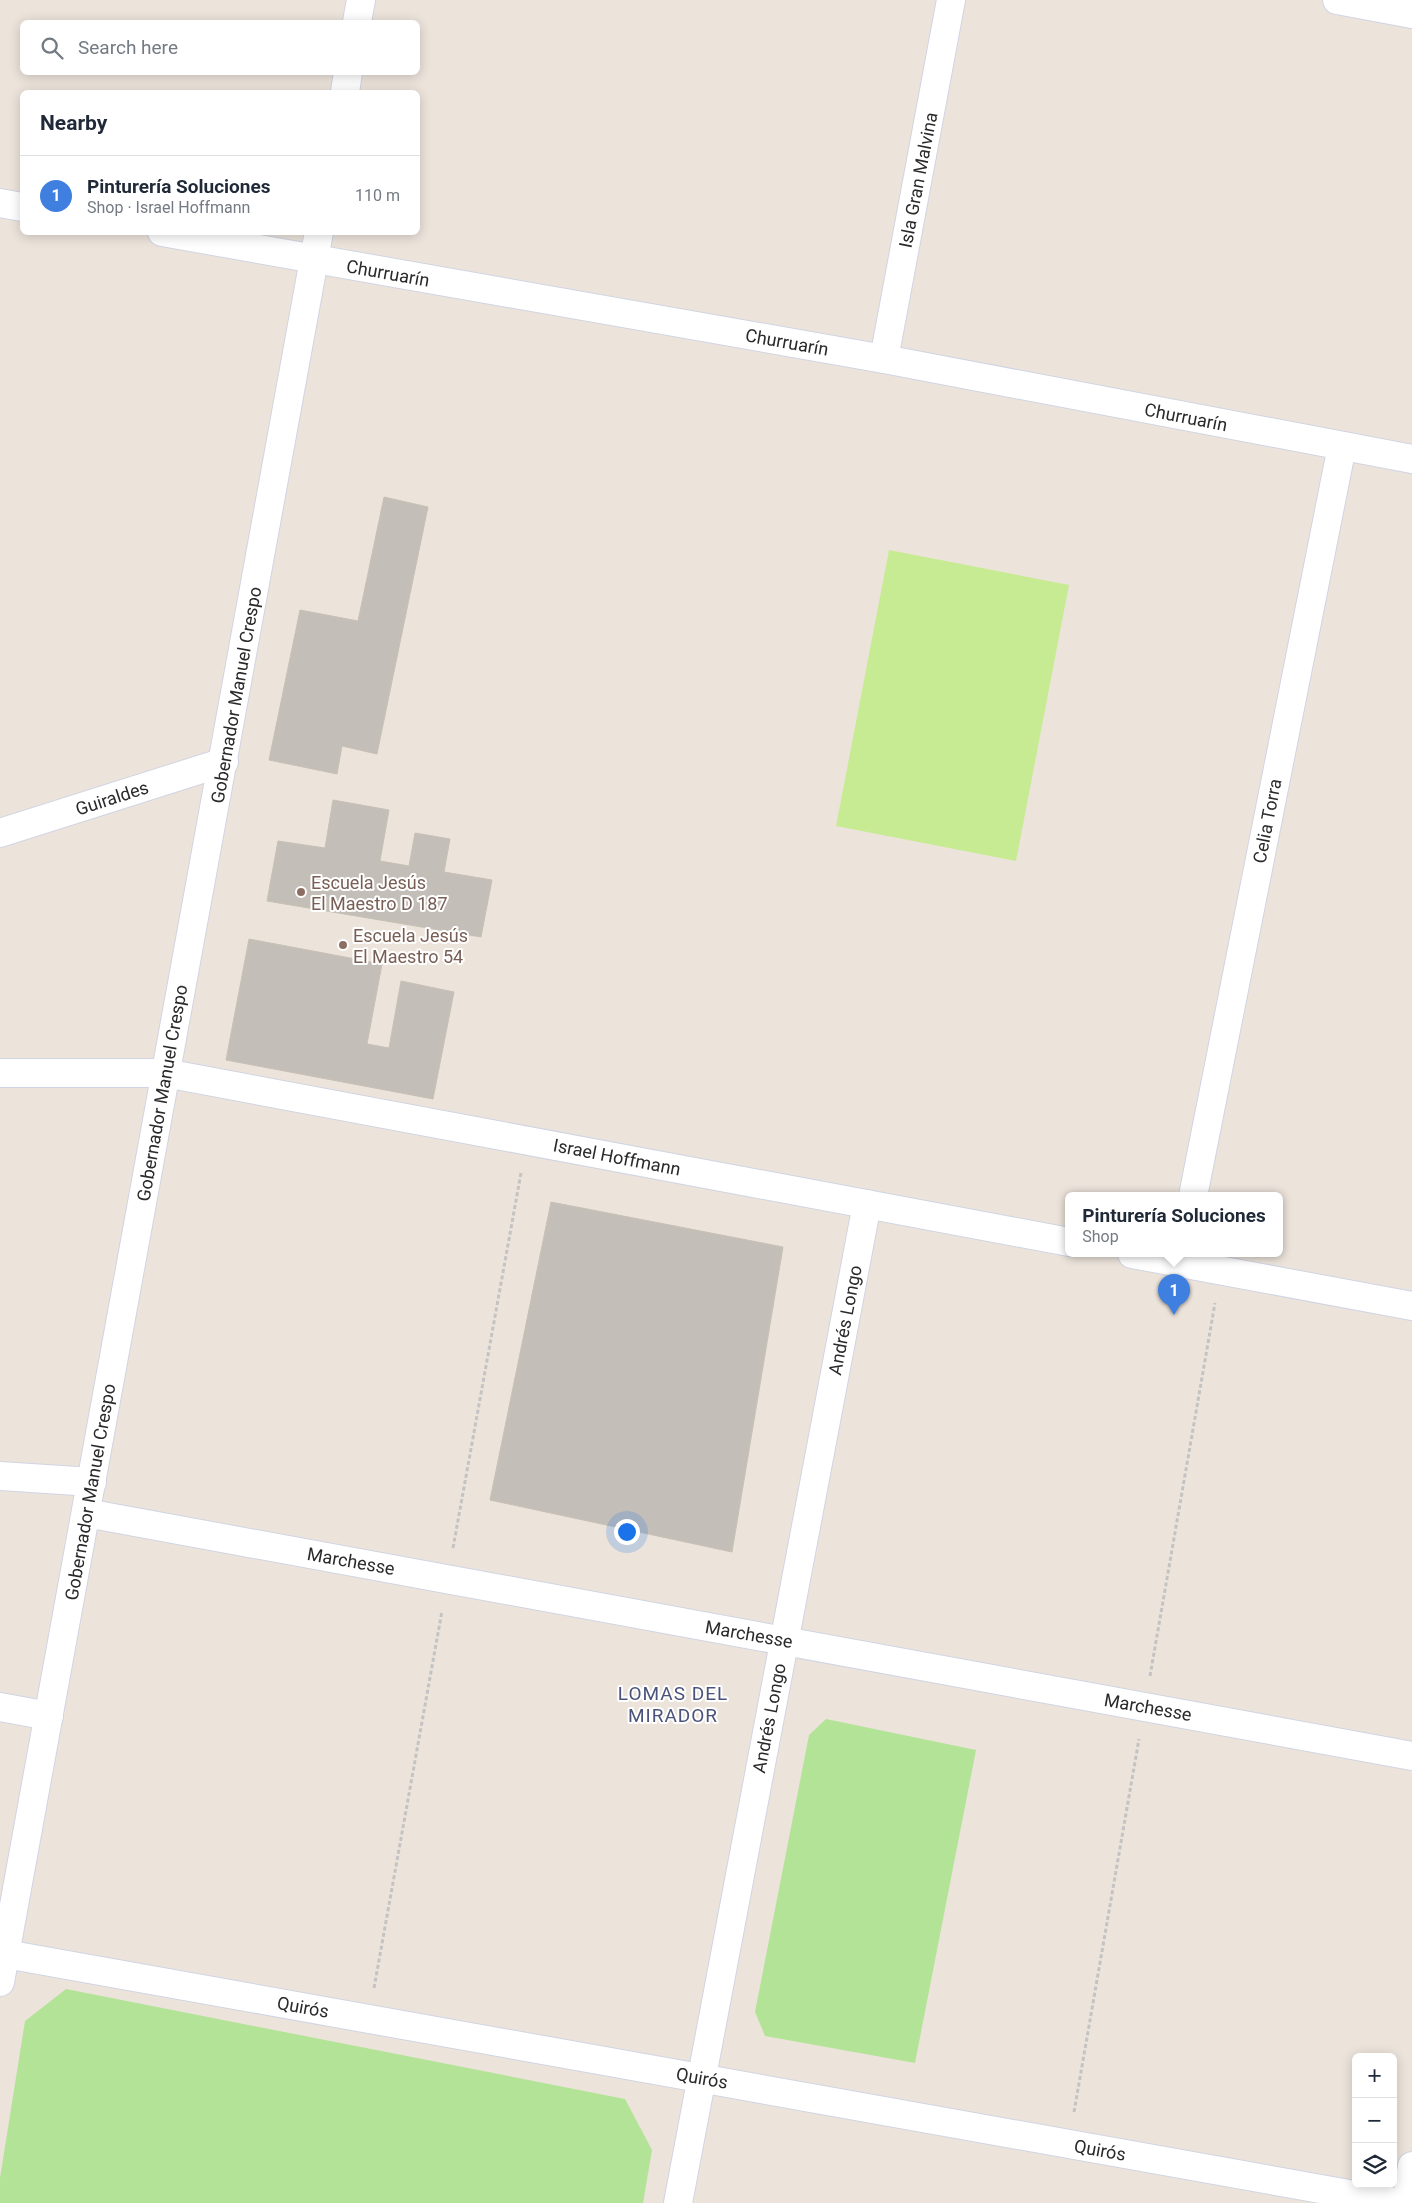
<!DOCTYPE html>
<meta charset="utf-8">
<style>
body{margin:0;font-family:Roboto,sans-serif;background:#f6f6f7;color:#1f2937}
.controls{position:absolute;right:15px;bottom:15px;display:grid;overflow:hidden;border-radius:8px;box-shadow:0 2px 12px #0003}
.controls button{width:45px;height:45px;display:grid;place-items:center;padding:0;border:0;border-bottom:1px solid #e0e1e3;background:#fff;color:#1f2937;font:25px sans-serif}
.you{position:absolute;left:626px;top:1531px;width:18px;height:18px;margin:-12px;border:4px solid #fff;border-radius:50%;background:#1a73e8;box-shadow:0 0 0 8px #1a73e833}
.badge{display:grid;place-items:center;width:32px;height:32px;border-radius:50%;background:#1a73e8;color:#fff;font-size:16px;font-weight:700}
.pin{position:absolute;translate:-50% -41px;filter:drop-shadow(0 1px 2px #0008)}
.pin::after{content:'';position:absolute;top:26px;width:18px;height:15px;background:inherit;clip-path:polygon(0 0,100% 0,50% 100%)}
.popup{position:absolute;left:1065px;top:1192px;width:218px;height:65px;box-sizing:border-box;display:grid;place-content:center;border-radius:8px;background:#fff;filter:drop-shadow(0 1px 4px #0005);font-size:16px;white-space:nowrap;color:#747a83}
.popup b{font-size:19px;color:#1f2937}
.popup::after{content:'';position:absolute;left:50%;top:100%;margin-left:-10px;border:10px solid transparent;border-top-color:#fff}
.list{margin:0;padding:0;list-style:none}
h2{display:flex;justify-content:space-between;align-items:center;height:65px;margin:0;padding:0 20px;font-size:21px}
h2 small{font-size:16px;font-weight:400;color:#747a83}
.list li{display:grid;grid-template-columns:32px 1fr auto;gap:15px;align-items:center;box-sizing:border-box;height:80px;padding:0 20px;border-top:1px solid #e0e1e3}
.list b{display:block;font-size:19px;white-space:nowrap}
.list p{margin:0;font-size:16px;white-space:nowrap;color:#747a83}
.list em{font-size:16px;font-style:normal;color:#747a83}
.icon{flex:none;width:28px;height:28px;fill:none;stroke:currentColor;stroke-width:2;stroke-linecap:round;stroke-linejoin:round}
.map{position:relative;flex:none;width:1412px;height:2203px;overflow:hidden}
.search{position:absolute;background:#fff;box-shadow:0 2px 12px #0003;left:20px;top:20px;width:400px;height:55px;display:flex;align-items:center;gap:12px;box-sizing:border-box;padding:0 18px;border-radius:8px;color:#747a83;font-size:19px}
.panel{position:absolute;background:#fff;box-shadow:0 2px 12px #0003;left:20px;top:90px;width:400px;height:145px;border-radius:8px}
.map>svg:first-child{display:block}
.green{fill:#b3e397}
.pitch{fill:#c7eb92}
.building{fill:#c4beb8;stroke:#c7c0b5}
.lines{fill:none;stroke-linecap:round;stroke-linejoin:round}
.street-casing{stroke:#d1d4e3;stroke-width:30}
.secondary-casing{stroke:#d1d4e3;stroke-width:30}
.path{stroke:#c3c3c3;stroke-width:3;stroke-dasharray:4 2.5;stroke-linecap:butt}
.street{stroke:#fff;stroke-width:28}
.secondary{stroke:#fff;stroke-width:28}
.education-dot{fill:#8d6e63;stroke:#fff;stroke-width:2}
.labels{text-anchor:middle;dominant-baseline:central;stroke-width:4;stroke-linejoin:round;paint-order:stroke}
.street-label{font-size:18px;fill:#2a2a2a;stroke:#fff}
.education-label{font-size:18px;fill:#785e54;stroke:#fff;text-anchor:start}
.neighbourhood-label{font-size:19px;letter-spacing:1px;fill:#4a537b;stroke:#fff}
</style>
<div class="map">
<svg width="1412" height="2203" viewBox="0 0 1412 2203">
<rect width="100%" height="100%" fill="#ece4db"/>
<g class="green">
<path d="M826,1719L976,1750L915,2063L765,2036L755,2012L809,1735Z"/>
<path d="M66,1989L625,2099L652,2150L643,2203H0V2178L25,2021Z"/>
</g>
<path class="pitch" d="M889,550L1069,585L1016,861L836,826Z"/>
<g class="building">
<path d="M384,497L428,507L377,754L342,746L337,774L269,760L300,610L358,621Z"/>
<path d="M333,800L389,810L380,861L409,866L415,833L450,839L444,872L492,880L481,937L267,901L278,841L325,848Z"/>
<path d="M249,939L382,964L367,1044L389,1048L401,981L454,992L433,1099L226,1060Z"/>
<path d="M551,1202L783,1247L732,1552L490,1500Z"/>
</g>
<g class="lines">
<defs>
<g id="street">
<path d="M1337,0L1412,14"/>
<path d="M357,22L361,0"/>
<path d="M345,92L348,72"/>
<path d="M884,359L951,0"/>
<path d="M0,833L224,762"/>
<path d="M0,1073H165L1069,1242"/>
<path d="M1193,1196L1342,446"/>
<path d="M1132,1254L1412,1306"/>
<path d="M0,1476L92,1482"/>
<path d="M86,1513L1412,1756"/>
<path d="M0,1707L49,1716"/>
<path d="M0,1953L1399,2203"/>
<path d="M0,1982L319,232"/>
<path d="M678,2203L867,1204"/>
<path d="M1406,2203L1412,2166"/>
</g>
<g id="secondary">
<path d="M0,203L22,207"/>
<path d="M162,232L884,359L1412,459"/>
</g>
</defs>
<use href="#street" class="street-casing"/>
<use href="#secondary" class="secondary-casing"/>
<g class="path">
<path d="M453,1548L521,1173"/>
<path d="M1150,1676L1215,1303"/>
<path d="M374,1988L442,1611"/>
<path d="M1074,2112L1139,1739"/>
</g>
<use href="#street" class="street"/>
<use href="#secondary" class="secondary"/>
</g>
<g class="education-dot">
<circle cx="301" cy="892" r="5"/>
<circle cx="343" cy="945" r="5"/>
</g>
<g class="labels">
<g class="street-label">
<text transform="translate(918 180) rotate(-79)">Isla Gran Malvina</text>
<text transform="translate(388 273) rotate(10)">Churruarín</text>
<text transform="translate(787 342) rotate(10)">Churruarín</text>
<text transform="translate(1186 417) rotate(11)">Churruarín</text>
<text transform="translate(236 695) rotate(-80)">Gobernador Manuel Crespo</text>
<text transform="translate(112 798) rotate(-18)">Guiraldes</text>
<text transform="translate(1267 821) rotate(-79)">Celia Torra</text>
<text transform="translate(162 1093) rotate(-80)">Gobernador Manuel Crespo</text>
<text transform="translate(617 1157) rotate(11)">Israel Hoffmann</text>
<text transform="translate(845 1320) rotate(-79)">Andrés Longo</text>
<text transform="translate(90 1492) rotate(-80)">Gobernador Manuel Crespo</text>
<text transform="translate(351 1561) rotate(10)">Marchesse</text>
<text transform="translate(749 1634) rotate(10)">Marchesse</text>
<text transform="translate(1148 1707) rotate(10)">Marchesse</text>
<text transform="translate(769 1718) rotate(-79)">Andrés Longo</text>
<text transform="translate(303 2007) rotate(10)">Quirós</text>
<text transform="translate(702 2078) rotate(10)">Quirós</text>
<text transform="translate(1100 2150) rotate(10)">Quirós</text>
</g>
<g class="education-label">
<text x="311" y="882">Escuela Jesús<tspan x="311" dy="21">El Maestro D 187</tspan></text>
<text x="353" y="935">Escuela Jesús<tspan x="353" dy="21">El Maestro 54</tspan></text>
</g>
<g class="neighbourhood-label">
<text x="673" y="1693">LOMAS DEL<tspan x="673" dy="22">MIRADOR</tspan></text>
</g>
</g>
</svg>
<div class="controls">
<button>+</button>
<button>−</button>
<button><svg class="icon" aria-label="layers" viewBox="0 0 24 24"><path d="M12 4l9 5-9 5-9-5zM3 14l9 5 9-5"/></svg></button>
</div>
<div class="you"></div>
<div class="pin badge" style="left:1174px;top:1315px;background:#3f7fe0">1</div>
<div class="popup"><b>Pinturería Soluciones</b>Shop</div>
<div class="search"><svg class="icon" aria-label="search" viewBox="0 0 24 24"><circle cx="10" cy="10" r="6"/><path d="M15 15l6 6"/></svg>Search here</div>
<section class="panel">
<h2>Nearby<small></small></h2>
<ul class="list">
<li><span class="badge" style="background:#3f7fe0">1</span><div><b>Pinturería Soluciones</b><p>Shop · Israel Hoffmann</p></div><em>110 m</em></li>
</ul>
</section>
</div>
